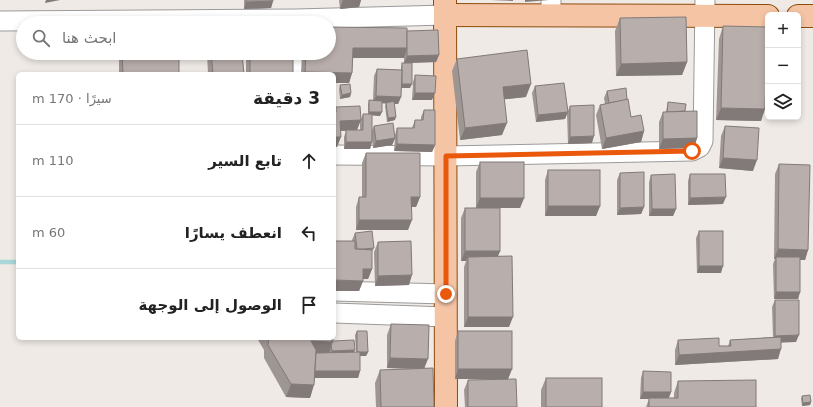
<!DOCTYPE html>
<html lang="ar">
<meta charset="utf-8">
<style>
body{margin:0;font-family:"DejaVu Sans","Noto Naskh Arabic",sans-serif;background:#f6f6f6;color:#222;direction:rtl}
.controls{position:absolute;right:12px;top:12px;display:grid;overflow:hidden;border-radius:6px;box-shadow:0 2px 6px #0003}
.controls button{width:36px;height:36px;display:grid;place-items:center;padding:0;border:0;border-bottom:1px solid #e0e0e0;background:#fff;color:#222;font:20px sans-serif}
.stop{position:absolute;width:12px;height:12px;margin:-9px;border:3px solid #ea580c;border-radius:50%;background:#fff}
.stop.end{background:#ea580c;border-color:#fff;box-shadow:0 1px 4px #0008}
.list{margin:0;padding:0;list-style:none}
h2{display:flex;justify-content:space-between;align-items:center;height:52px;margin:0;padding:0 16px;font-size:17px}
h2 small{font-size:13px;font-weight:400;color:#767676}
.list li{display:grid;grid-template-columns:26px 1fr auto;gap:12px;align-items:center;box-sizing:border-box;height:72px;padding:0 16px;border-top:1px solid #e0e0e0}
.list b{display:block;font-size:15px;white-space:nowrap}
.list em{font-size:13px;font-style:normal;color:#767676}
.icon{flex:none;width:22px;height:22px;fill:none;stroke:currentColor;stroke-width:2;stroke-linecap:round;stroke-linejoin:round}
.map{position:relative;flex:none;width:813px;height:407px;overflow:hidden;direction:ltr}
.search{position:absolute;background:#fff;box-shadow:0 2px 6px #0003;left:16px;top:16px;width:320px;height:44px;display:flex;align-items:center;gap:10px;box-sizing:border-box;padding:0 14px;border-radius:22px;color:#767676;font-size:15px}
.panel{position:absolute;background:#fff;box-shadow:0 2px 6px #0003;left:16px;top:72px;width:320px;height:268px;border-radius:6px;direction:rtl}
.map>svg:first-child{display:block}
.lines{fill:none;stroke-linecap:round;stroke-linejoin:round}
.stream{stroke:#a9d6d9;stroke-width:4.5}
.minor-casing{stroke:#9b9b9b;stroke-width:21}
.major-casing{stroke:#8d4c0c;stroke-width:24}
.minor{stroke:#fff;stroke-width:19}
.major{stroke:#f4c4a5;stroke-width:22}
.wall{fill:#9e9693;fill-rule:evenodd}
.shaded-wall{fill:#817a78}
.building{fill:#b8aeab;stroke:#817a78}
.route{stroke:#ea580c;stroke-width:5}
</style>
<div class="map">
<svg width="813" height="407" viewBox="0 0 813 407">
<rect width="100%" height="100%" fill="#efeae5"/>
<g class="lines">
<path class="stream" d="M0,262H18"/>
<defs>
<g id="minor">
<path d="M551,0V15"/>
<path d="M0,21L296,19L446,15"/>
<path d="M294,74L295,53"/>
<path d="M334,155L446,156L692,151L700,147L703,141L705,0"/>
<path d="M334,291L446,294"/>
<path d="M334,313L446,317"/>
</g>
<g id="major">
<path d="M445,0L446,407"/>
<path d="M446,15L768,16"/>
<path d="M798,16H813"/>
</g>
</defs>
<use href="#minor" class="minor-casing"/>
<use href="#major" class="major-casing"/>
<use href="#minor" class="minor"/>
<use href="#major" class="major"/>
</g>
<g class="wall">
<path d="M244,0H273V1L271,8L244,9Z"/>
<path d="M339,0H361L359,7L340,9Z"/>
<path d="M620,18L687,62L682,75L616,76L615,31Z"/>
<path d="M723,26L766,92L761,121L716,120L719,39Z"/>
<path d="M407,31L439,55L436,62L412,63L410,88H401V97L398,104H394L395,120L387,122L385,106L386,103H382L380,116L372,115V130L374,126L395,137V135L397,128H412L415,120H421V117L424,110L435,145L432,152L394,151L395,139L392,145L373,148L372,140L370,149H344V137L346,131H340L337,147L334,112L336,107L361,119L363,114H368V104L369,100H373L374,76L377,69L401,70V67L402,63H404V57V58H353L352,73L349,83H334V74H301L302,53H329ZM360,121V130H351H357Z"/>
<rect x="119" y="53" width="60" height="21"/>
<path d="M207,53H242L244,74H208Z"/>
<rect x="246" y="53" width="47" height="21"/>
<path d="M457,59L526,97L504,99L502,135L460,140L452,71Z"/>
<path d="M415,75L432,100H412L413,82Z"/>
<path d="M340,85L351,93L350,97L340,99L339,89Z"/>
<path d="M535,86L568,111L570,106L592,143L568,144L567,113L565,119L536,122L532,93Z"/>
<path d="M607,91L627,100L631,117L644,131L641,142L602,149L596,115L600,105L605,104L604,98Z"/>
<path d="M668,102L685,111L697,138L694,148L659,149V122L663,112H666Z"/>
<path d="M725,126L753,171L719,168L721,136Z"/>
<path d="M366,153L420,197L416,207H412L408,230H356V207L359,197H362V163Z"/>
<path d="M480,162L524,198L520,208H476V172Z"/>
<path d="M779,164L808,250L805,260H800V292L798,299H774L773,264L775,259H774L775,174Z"/>
<path d="M548,170L600,206L596,216H545V180Z"/>
<path d="M620,173L644,207L641,214L617,215V180Z"/>
<path d="M690,174L723,204L688,205V181Z"/>
<path d="M651,175L676,209L673,216H649V182Z"/>
<path d="M465,208L500,251L498,256L509,327H464V267L466,261H461V218Z"/>
<path d="M699,231L721,273H697L696,238Z"/>
<path d="M355,233L374,248L372,252V269L368,279H363V281L359,291L352,240Z"/>
<path d="M378,242L409,285L375,286L374,252Z"/>
<path d="M775,300L796,342H781L778,359L675,365V350L678,340L719,346H728L730,340L773,337L772,307Z"/>
<path d="M391,324L425,368L434,407H376L375,383L380,370L418,369L387,368V335Z"/>
<path d="M357,331L368,352L366,356H360V371L358,378H315L310,398L286,397L264,358V350L257,338H333V341L355,350L354,353L356,352L355,335Z"/>
<path d="M458,331L512,369L508,379L517,407H465L464,390L468,380L499,379H455V341Z"/>
<path d="M643,371L671,392L669,398H674V393L678,381L756,407H646L649,399H640L641,378Z"/>
<path d="M546,378L602,407H541V390Z"/>
<path d="M802,396L811,402L810,405L802,406L801,399Z"/>
</g>
<g class="shaded-wall">
<path d="M46,0H60L45,3Z"/>
<path d="M343,0H361L359,7L340,9Z"/>
<path d="M491,0H513V1Z"/>
<path d="M525,0H549L525,2Z"/>
<path d="M273,1L271,8L244,9L246,2Z"/>
<path d="M353,48H407L404,58H350Z"/>
<path d="M439,55L436,62L404,63L407,56Z"/>
<path d="M687,62L682,75L616,76L621,64Z"/>
<path d="M305,72L352,73L349,83H334V74H304Z"/>
<path d="M766,79H768V92H761Z"/>
<path d="M402,84H412L410,88H401Z"/>
<path d="M531,84L526,97L498,100L503,87Z"/>
<path d="M351,93L350,97L340,99L342,95Z"/>
<path d="M415,93H435L432,100H412Z"/>
<path d="M376,96L401,97L398,104L373,103Z"/>
<path d="M721,108L765,109L761,121L716,120Z"/>
<path d="M369,112H382L380,116L368,115Z"/>
<path d="M568,112L565,119L536,122L538,115Z"/>
<path d="M396,117L395,120L387,122L388,118Z"/>
<path d="M361,120L357,130L336,131L340,121Z"/>
<path d="M507,123L502,135L460,140L465,128Z"/>
<path d="M644,131L641,142L602,149L606,138Z"/>
<path d="M594,136L592,143L568,144L570,137Z"/>
<path d="M334,137H341L337,147H334Z"/>
<path d="M395,138L392,145L373,148L376,141Z"/>
<path d="M697,138L694,148L659,149L663,139Z"/>
<path d="M346,142H372L370,149H344Z"/>
<path d="M397,144L435,145L432,152L394,151Z"/>
<path d="M723,158L757,160L753,171L719,168Z"/>
<path d="M411,197H420L416,207H408Z"/>
<path d="M726,197L723,204L688,205L690,198Z"/>
<path d="M480,198H524L520,208H476Z"/>
<path d="M548,206H600L596,216H545Z"/>
<path d="M644,207L641,214L617,215L620,208Z"/>
<path d="M652,209H676L673,216H649Z"/>
<path d="M359,220H412L408,230H356Z"/>
<path d="M778,249L808,250L805,260L776,259V257L775,259H774Z"/>
<path d="M465,251H500L496,261L468,257L466,261H461Z"/>
<path d="M699,266H723L721,273H697Z"/>
<path d="M363,269H372L368,279H359Z"/>
<path d="M412,275L409,285L375,286L378,276Z"/>
<path d="M334,280L363,281L359,291H334Z"/>
<path d="M776,292H800L798,299H774Z"/>
<path d="M468,317H513L509,327H464Z"/>
<path d="M799,335L796,342L773,343L775,336Z"/>
<path d="M333,340L329,353H307L311,341Z"/>
<path d="M781,349L778,359L675,365L679,355Z"/>
<path d="M355,350L353,353L330,355L332,351Z"/>
<path d="M357,352H368L366,356H356Z"/>
<path d="M390,358L428,359L424,369L387,368Z"/>
<path d="M458,369H512L508,379H455Z"/>
<path d="M315,371H360L358,378H312Z"/>
<path d="M291,384L314,385L310,398L286,397Z"/>
<path d="M643,392H671L668,399H640Z"/>
<path d="M811,402L810,405L802,406L803,403Z"/>
</g>
<g class="building">
<path d="M246,0H273V1L246,2Z"/>
<path d="M686,17L687,62L621,64L620,18Z"/>
<path d="M723,26L768,27V79H766L765,109L721,108Z"/>
<path d="M329,27L407,28V48H353L352,73L305,72L306,53H329Z"/>
<path d="M438,30L439,55L407,56V31Z"/>
<path d="M527,50L531,84L503,87L507,123L465,128L457,59Z"/>
<path d="M122,53H179V74H123Z"/>
<path d="M211,53H242L244,74H213Z"/>
<rect x="250" y="53" width="43" height="21"/>
<rect x="402" y="63" width="10" height="21"/>
<path d="M377,69L402,70L401,97L376,96Z"/>
<path d="M415,75L436,76L435,93H415Z"/>
<path d="M564,83L568,112L538,115L535,86Z"/>
<path d="M350,84L351,93L342,95L340,85Z"/>
<path d="M626,88L627,100L609,103L607,91Z"/>
<path d="M334,91H335L334,112Z"/>
<path d="M628,99L631,117L641,115L644,131L606,138L600,105Z"/>
<path d="M369,100L382,101V112H369Z"/>
<path d="M394,101L396,117L388,118L386,103Z"/>
<path d="M668,102L686,104L685,111L667,112Z"/>
<path d="M594,105V136L570,137V106Z"/>
<path d="M360,106L361,120L340,121L341,137H334V112H336V107Z"/>
<path d="M424,110H435V145L397,144V128H414L415,120H423Z"/>
<path d="M697,111V138L663,139V112Z"/>
<path d="M363,114H372V142H346V130H363Z"/>
<path d="M393,123L395,138L376,141L374,126Z"/>
<path d="M725,126L759,128L757,160L723,158Z"/>
<path d="M366,153H420V197H411L412,220H359V197H366Z"/>
<rect x="480" y="162" width="44" height="36"/>
<path d="M779,164L810,165L808,250L778,249Z"/>
<rect x="548" y="170" width="52" height="36"/>
<path d="M644,172V207L620,208V173Z"/>
<path d="M675,174L676,209H652L651,175Z"/>
<path d="M690,174H725L726,197L690,198Z"/>
<rect x="465" y="208" width="35" height="43"/>
<path d="M372,231L374,248L364,249H357L355,233Z"/>
<rect x="699" y="231" width="24" height="35"/>
<path d="M334,241H355V249L372,250V269H363V281L334,280Z"/>
<path d="M411,241L412,275L378,276V242Z"/>
<path d="M512,256L513,317H468V257Z"/>
<rect x="776" y="257" width="24" height="35"/>
<path d="M775,300H799V335L775,336Z"/>
<path d="M391,324L429,325L428,359L390,358Z"/>
<path d="M357,331H367L368,352H357Z"/>
<rect x="458" y="331" width="54" height="38"/>
<path d="M781,337V349L679,355L678,340L719,338V346H731L730,340Z"/>
<path d="M269,338H333V340L330,342L311,341L316,350L314,385L291,384L268,345Z"/>
<path d="M354,340L355,350L332,351L331,345L333,341Z"/>
<path d="M360,352V371H315L316,353Z"/>
<path d="M433,368L434,407H381L380,370Z"/>
<path d="M643,371L671,372V392H643Z"/>
<rect x="546" y="378" width="56" height="29"/>
<path d="M516,379L517,407H468V380Z"/>
<path d="M756,380V407H649V398H678V381Z"/>
<path d="M810,395L811,402L803,403L802,396Z"/>
</g>
<g class="lines">
<path class="route" d="M446,294V156L692,151"/>
</g>
</svg>
<div class="controls">
<button>+</button>
<button>−</button>
<button><svg class="icon" aria-label="layers" viewBox="0 0 24 24"><path d="M12 4l9 5-9 5-9-5zM3 14l9 5 9-5"/></svg></button>
</div>
<div class="stop" style="left:692px;top:151px"></div>
<div class="stop end" style="left:446px;top:294px"></div>
<div class="search"><svg class="icon" aria-label="search" viewBox="0 0 24 24"><circle cx="10" cy="10" r="6"/><path d="M15 15l6 6"/></svg>ابحث هنا</div>
<section class="panel">
<h2>3 دقيقة<small>سيرًا · 170 m</small></h2>
<ul class="list">
<li><svg class="icon" aria-label="ahead" viewBox="0 0 24 24"><path d="M12 20V5M6 11l6-6 6 6"/></svg><div><b>تابع السير</b></div><em>110 m</em></li>
<li><svg class="icon" aria-label="left" viewBox="0 0 24 24"><path d="M17 20v-9H6M10 6l-5 5 5 5"/></svg><div><b>انعطف يسارًا</b></div><em>60 m</em></li>
<li><svg class="icon" aria-label="arrive" viewBox="0 0 24 24"><path d="M6 21V4h12l-3 4 3 4H6"/></svg><div><b>الوصول إلى الوجهة</b></div></li>
</ul>
</section>
</div>
